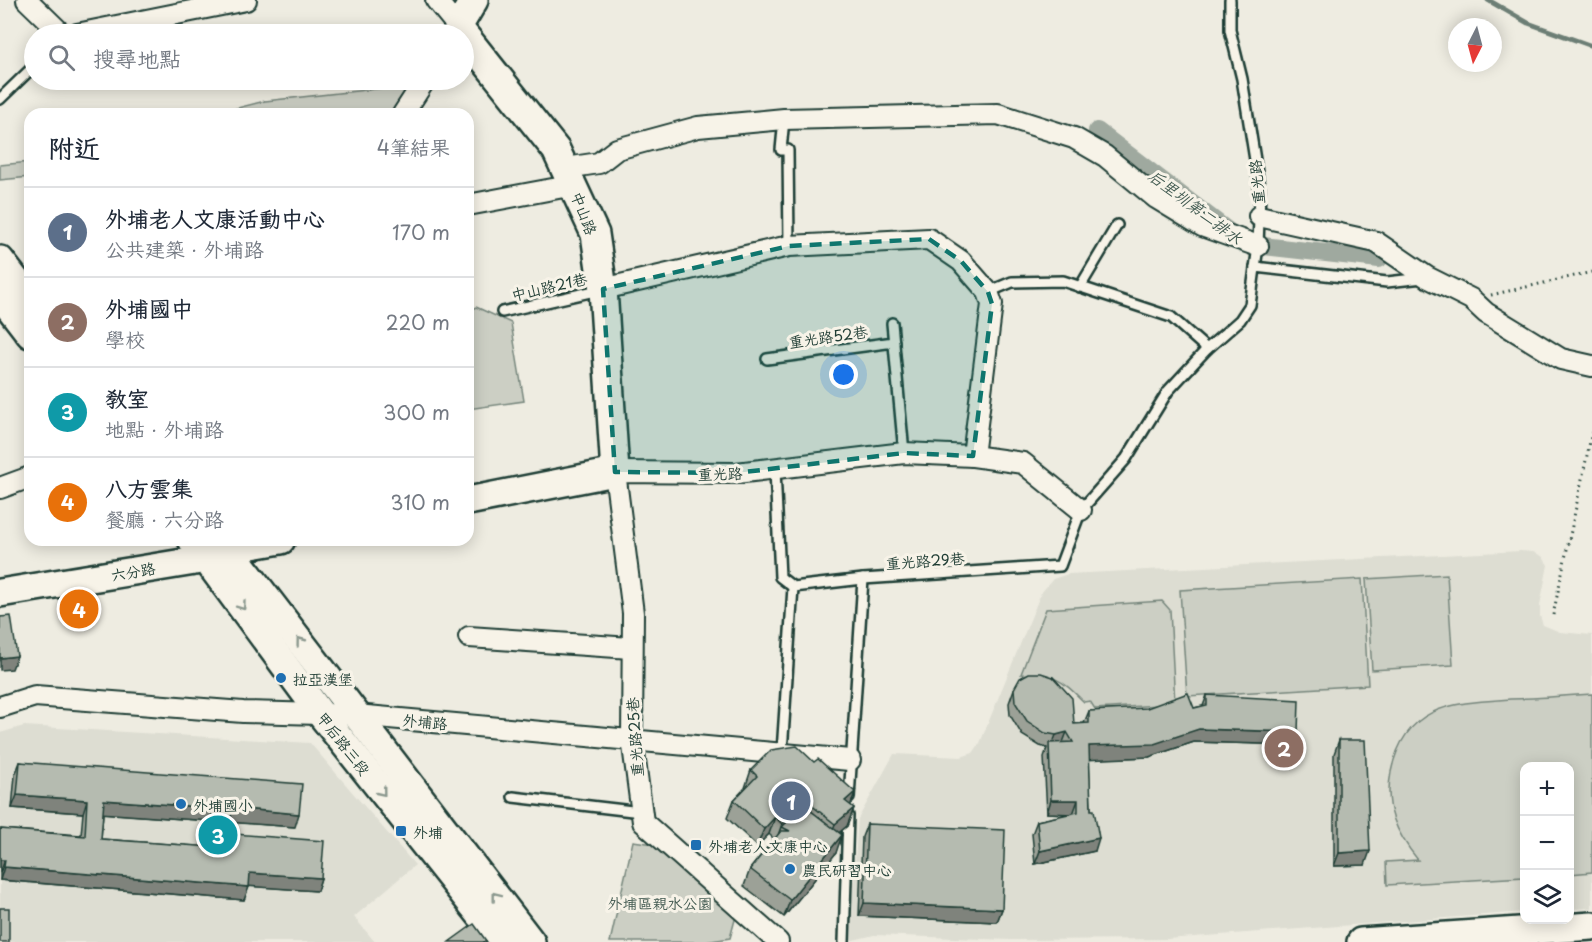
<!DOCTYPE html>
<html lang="zh-TW">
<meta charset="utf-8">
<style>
body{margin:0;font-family:"Playpen Sans","LXGW WenKai TC",sans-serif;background:#f2f2f3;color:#1f2937}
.controls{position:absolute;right:18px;bottom:18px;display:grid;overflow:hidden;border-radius:12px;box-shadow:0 3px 15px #0003}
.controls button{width:54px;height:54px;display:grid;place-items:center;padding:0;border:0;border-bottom:2px solid #e0e1e3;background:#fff;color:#1f2937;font:30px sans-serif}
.compass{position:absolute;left:1448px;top:18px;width:54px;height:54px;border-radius:50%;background:#fff;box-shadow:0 3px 15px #0003;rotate:186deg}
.you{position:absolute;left:844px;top:375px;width:21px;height:21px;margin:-15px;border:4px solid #fff;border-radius:50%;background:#1a73e8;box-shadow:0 0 0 9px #1a73e833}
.badge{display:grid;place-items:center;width:39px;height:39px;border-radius:50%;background:#1f6fb2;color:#fff;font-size:20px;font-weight:700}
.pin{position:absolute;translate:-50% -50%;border:3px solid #fff;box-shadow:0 2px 6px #0006}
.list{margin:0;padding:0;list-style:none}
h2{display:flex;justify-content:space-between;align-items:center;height:78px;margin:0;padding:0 24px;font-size:26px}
h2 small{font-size:20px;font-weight:400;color:#747a83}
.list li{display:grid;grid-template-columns:39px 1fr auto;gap:18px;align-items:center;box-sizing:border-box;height:90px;padding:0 24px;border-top:2px solid #e0e1e3}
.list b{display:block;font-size:22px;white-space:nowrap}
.list p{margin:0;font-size:20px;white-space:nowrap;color:#747a83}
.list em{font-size:20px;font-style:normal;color:#747a83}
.icon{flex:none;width:33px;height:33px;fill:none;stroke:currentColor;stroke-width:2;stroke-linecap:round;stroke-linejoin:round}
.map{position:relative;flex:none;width:1592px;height:942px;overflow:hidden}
.search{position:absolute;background:#fff;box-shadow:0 3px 15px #0003;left:24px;top:24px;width:450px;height:66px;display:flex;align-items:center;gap:15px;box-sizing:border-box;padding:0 21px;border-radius:33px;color:#747a83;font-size:22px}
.panel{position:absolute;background:#fff;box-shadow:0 3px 15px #0003;left:24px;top:108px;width:450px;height:438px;border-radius:18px}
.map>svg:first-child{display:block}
.built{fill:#ddddd2}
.green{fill:#cccfc4;stroke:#76867c;stroke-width:1.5}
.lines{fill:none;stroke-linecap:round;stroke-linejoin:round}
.stream{stroke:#6c7e74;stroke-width:5}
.canal{stroke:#9fa99f;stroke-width:18}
.lane-casing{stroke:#1f3d34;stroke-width:14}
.street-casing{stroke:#1f3d34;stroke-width:24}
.secondary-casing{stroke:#1f3d34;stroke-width:32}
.path{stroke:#1f3d34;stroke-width:3;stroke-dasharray:1.5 4.5;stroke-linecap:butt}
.lane{stroke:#f7f3e8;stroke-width:9}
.street{stroke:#f7f3e8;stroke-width:20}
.secondary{stroke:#f7f3e8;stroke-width:27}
.wall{fill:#9ca197;stroke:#1f3d34;stroke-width:1.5;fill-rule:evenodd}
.shaded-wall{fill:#7f837b;stroke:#1f3d34;stroke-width:1.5}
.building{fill:#b5bbb0;stroke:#1f3d34;stroke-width:1.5;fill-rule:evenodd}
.oneway{stroke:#8b988e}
.marked{fill:#0f766e;fill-opacity:0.2;stroke:#0f766e;stroke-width:4.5;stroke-dasharray:12 8;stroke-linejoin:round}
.poi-dot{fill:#1f6fb2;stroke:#f7f3e8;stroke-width:2}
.labels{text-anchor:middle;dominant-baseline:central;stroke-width:6;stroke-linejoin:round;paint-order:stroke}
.street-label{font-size:15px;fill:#1f3d34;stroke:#f7f3e8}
.poi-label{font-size:15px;fill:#1f3d34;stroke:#f7f3e8;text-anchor:start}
.park-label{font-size:15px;fill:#425a51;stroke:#f7f3e8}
.water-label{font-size:16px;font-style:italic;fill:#3f584f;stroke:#f7f3e8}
</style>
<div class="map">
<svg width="1592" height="942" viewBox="0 0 1592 942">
<rect width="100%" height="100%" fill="#eeece1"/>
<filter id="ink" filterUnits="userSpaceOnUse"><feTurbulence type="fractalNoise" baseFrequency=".0167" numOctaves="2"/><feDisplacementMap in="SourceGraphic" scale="12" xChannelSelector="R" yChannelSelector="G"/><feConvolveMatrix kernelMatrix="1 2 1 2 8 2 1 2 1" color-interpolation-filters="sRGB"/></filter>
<g filter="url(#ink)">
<g class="built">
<path d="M1521,551L1533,552L1542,556L1548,565L1540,605V616L1543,625L1560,632L1592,635V908L1570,909V766H1524V912L1167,939L1011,940L874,935L849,941L858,819L894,754L961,757L973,753L980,743L1041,593L1053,579L1068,574Z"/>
<path d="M24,726L310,743L415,865L354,917L375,942H0V733Z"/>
</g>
<g class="green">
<path d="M412,85L393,114H214L265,101Z"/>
<path d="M30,162V177L0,180V165Z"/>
<path d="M476,307L511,323L524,401L468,409V311Z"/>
<path d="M1447,574L1453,665L1372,670L1366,579Z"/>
<path d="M1362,579L1368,685L1187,696L1180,590Z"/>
<path d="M1162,601L1170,610L1175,704L1095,709L1090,701L1084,702C1059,677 1056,676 1021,674L1046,609Z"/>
<path d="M1592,694V872L1570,874V766H1524V877L1387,885L1386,862L1418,860C1396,833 1384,807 1391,772C1405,704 1453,703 1510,699C1537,698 1565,696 1592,694Z"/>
<path d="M633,841L654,844L736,916L730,938L705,942H610Z"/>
</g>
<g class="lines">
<path class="stream" d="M1488,0L1528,23L1592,46"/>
<path class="canal" d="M1097,131L1245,244L1379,259"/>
<defs>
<g id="lane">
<path d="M0,99L34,66"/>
<path d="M784,119L781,150H788L789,246"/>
<path d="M1255,267L1387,282L1423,278"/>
<path d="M1080,287L1117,225"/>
<path d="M988,292L1012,282L1063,281L1171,317L1207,349"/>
<path d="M502,312L599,290"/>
<path d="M892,323L904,453"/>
<path d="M767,359L894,342"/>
<path d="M775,470L780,577L793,587L782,752"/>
<path d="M793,587L863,579L1060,566L1081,510L1126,459L1168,391L1207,349L1240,320L1250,305L1258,246L1260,191L1242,79L1230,30V0"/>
<path d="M513,797L641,812"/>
<path d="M849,798L863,579"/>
<path d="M844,942L848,815"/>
</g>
<g id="street">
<path d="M27,0L62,34"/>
<path d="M436,0L458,27L453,34"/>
<path d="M77,34L246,0"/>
<path d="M403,114L425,80"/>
<path d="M566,168L599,163L617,149L698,127L784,119L998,114L1074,138L1105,156L1156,198L1202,226L1258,246"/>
<path d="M468,205L574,185"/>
<path d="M1259,216L1376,242L1427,277L1471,299L1486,313L1561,359L1592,366"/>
<path d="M603,289L789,246L929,239L961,261L988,292L992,304L973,456"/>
<path d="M0,488L30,477"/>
<path d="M469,637L631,648"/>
<path d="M0,707L35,696L243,712L356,715L850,760"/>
<path d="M778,942L643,822L632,738L633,613L615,472L736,473L904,453L973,456L1023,463L1081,510"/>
</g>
<g id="secondary">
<path d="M0,260L30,299"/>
<path d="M0,295L30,334"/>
<path d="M468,501L615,472L603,289L595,234L556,150L458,27L474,0"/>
<path d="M192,540L320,713L502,942"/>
<path d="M222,540L531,942"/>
<path d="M0,593L207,559L229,549L281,540"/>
<path d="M1361,942L1592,926"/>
</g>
</defs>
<use href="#lane" class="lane-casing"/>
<use href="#street" class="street-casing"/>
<use href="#secondary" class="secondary-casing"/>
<g class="path">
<path d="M1491,295L1592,272"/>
<path d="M1553,615L1592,432"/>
</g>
<use href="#lane" class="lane"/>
<use href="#street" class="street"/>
<use href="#secondary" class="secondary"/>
</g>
<g class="wall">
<path d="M1014,689L1074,724L1084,723L1089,711L1194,708L1203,706L1207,695L1294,745L1194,742L1149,757L1089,759L1091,810L1095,851L1035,864L1032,834L1037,821L1069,814L1047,813L1044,757L1047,748L1040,746L1022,735L1010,715L1009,703Z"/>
<path d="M1339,740L1365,865L1334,866V754Z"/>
<path d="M20,762L295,827L231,822L228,849H230L235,834L321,878L317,891L249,886L244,900L0,880V829L81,835L83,813L12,808L15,775ZM103,813L210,821L209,847L101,839Z"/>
<path d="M751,770L850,805L854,808L847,826L839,833L836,853L784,917L744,886L750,869L774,839L769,834L757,846L727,818L734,800L745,788Z"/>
<path d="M867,824L1002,909L997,922L859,916L862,837Z"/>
</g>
<g class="shaded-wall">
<path d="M17,656L12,669L0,670V658Z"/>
<path d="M1199,729L1298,732L1294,745L1194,742L1149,757L1084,760L1089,746Z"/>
<path d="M1067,732L1062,745L1051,748L1056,735Z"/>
<path d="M855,792L849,810L845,801Z"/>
<path d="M17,795L87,800L83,813L12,808Z"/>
<path d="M104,800L215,808L210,821L99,813Z"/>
<path d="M805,800L799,817L782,827L778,838L776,841L782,824Z"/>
<path d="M1051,800H1078L1073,814L1047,813Z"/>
<path d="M232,808L299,814L295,827L227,822Z"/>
<path d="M854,808L847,826L829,841L835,824Z"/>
<path d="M775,817L769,834L757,846L764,829Z"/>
<path d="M842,835L836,853L784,917L790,900Z"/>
<path d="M1099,838L1095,851L1035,864L1040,851Z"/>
<path d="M1370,851L1365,865L1334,866L1339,853Z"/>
<path d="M0,860H5L0,873Z"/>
<path d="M4,867L249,887L244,900L0,880Z"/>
<path d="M250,873L321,878L317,891L245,886Z"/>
<path d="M864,903L1002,909L997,922L859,916Z"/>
</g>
<g class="building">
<path d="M11,616L17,656L0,658V617Z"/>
<path d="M1029,673H1041L1053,677L1072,698L1074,724L1089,723V711L1147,708L1188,693L1194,708L1207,705V695L1299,700L1298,732L1199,729L1154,744L1089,746L1091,810H1094L1099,838L1040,851L1037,821L1078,812V800H1051L1049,743L1073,742L1067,732L1056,735L1045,733L1027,721L1015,702L1014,689L1020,678Z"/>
<path d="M1339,740H1365L1370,851L1339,853Z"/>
<path d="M797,746L814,762L818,759L855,792L845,801L854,808L835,824L805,800L782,824L775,817L764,829L734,800L757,776L751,770L771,750Z"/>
<path d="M20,762L302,784L299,814L232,808L228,849H234L235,834L324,841L321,878L250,873L249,887L4,867L5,860H0V829L85,836L87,800L17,795ZM104,800L215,808L212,847L101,839Z"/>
<path d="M799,810L807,813L811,811L842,835L790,900L750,869L781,831H790L782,827Z"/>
<path d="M867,824L1005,830L1002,909L864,903Z"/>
<rect x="0" y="908" width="9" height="34"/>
<path d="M474,924L487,942H449Z"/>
</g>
<defs><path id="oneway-chevron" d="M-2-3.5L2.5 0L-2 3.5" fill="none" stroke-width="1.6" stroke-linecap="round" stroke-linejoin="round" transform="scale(1.5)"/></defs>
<g class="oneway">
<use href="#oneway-chevron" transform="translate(242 606) rotate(54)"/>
<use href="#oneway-chevron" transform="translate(300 641) rotate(-127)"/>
<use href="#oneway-chevron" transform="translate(382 792) rotate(51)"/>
<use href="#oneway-chevron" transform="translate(496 896) rotate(-128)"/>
</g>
</g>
<path class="marked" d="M929,239L961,261L988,292L992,304L973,456L904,453L736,473L615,472L603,289L789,246Z"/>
<g class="poi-dot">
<circle cx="281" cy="678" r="6"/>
<circle cx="181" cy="804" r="6"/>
<rect x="395" y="825" width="12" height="12" rx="3"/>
<rect x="690" y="839" width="12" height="12" rx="3"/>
<circle cx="790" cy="869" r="6"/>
</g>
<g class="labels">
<g class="street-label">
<text transform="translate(1256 182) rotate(-95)">重光路</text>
<text transform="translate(585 213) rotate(69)">中山路</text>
<text transform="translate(549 286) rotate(-13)">中山路21巷</text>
<text transform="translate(828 336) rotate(-8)">重光路52巷</text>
<text transform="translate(720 473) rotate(-2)">重光路</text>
<text transform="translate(925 560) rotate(-4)">重光路29巷</text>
<text transform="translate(133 571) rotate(-10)">六分路</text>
<text transform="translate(425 721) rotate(5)">外埔路</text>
<text transform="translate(634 737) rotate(-94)">重光路25巷</text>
<text transform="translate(344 743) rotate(52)">甲后路三段</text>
</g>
<g class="poi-label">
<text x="293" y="678">拉亞漢堡</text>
<text x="193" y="804">外埔國小</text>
<text x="413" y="831">外埔</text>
<text x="708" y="845">外埔老人文康中心</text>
<text x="802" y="869">農民研習中心</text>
</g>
<g class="park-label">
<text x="660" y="902">外埔區親水公園</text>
</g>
<g class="water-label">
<text transform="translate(1196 206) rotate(37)">后里圳第二排水</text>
</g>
</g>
</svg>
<div class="controls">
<button>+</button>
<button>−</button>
<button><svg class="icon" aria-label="layers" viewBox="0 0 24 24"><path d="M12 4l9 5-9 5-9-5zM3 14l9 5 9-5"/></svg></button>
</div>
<svg class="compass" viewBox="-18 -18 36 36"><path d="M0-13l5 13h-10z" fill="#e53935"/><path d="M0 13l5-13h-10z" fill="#747a83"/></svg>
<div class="you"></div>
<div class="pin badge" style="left:791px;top:801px;background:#5c6f8a">1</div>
<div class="pin badge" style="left:1284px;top:748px;background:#8d6e63">2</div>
<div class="pin badge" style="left:218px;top:835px;background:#0f9aa8">3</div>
<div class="pin badge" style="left:79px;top:609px;background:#e8710a">4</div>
<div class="search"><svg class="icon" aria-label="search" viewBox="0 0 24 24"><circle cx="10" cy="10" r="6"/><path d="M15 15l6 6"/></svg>搜尋地點</div>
<section class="panel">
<h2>附近<small>4筆結果</small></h2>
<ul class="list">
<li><span class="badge" style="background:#5c6f8a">1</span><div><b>外埔老人文康活動中心</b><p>公共建築 · 外埔路</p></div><em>170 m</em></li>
<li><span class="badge" style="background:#8d6e63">2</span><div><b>外埔國中</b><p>學校</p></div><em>220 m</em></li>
<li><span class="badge" style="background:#0f9aa8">3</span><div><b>教室</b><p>地點 · 外埔路</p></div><em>300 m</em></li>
<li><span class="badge" style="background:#e8710a">4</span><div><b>八方雲集</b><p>餐廳 · 六分路</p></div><em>310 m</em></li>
</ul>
</section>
</div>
